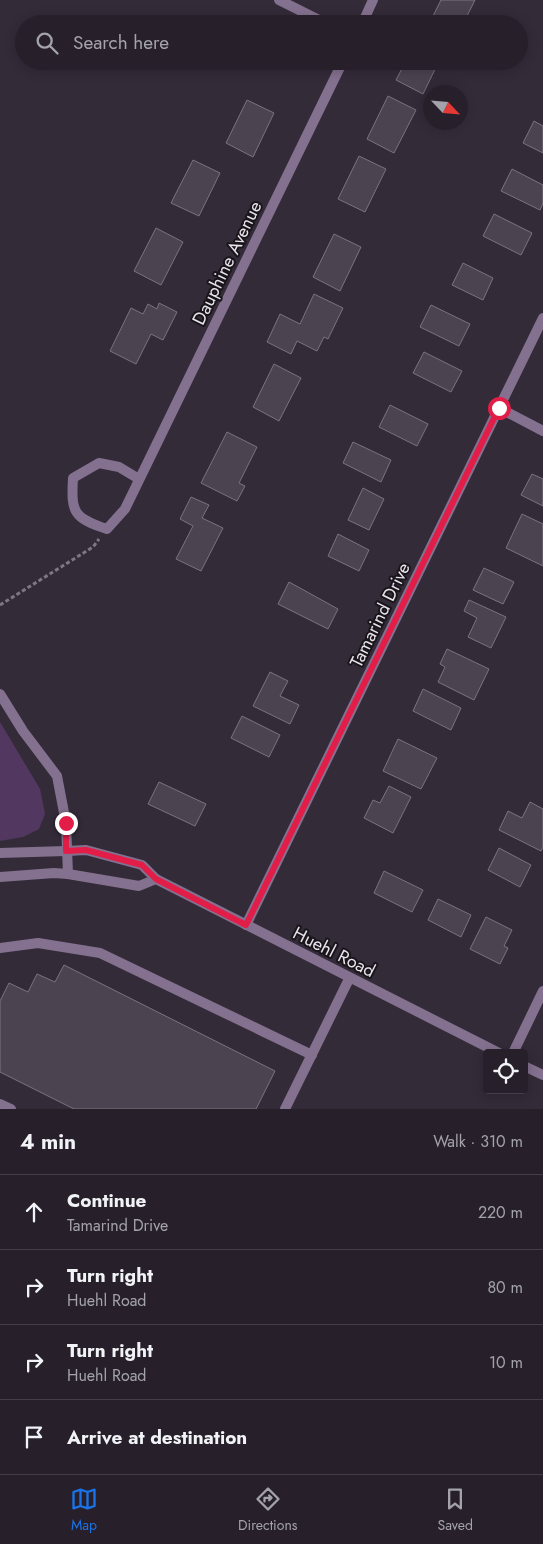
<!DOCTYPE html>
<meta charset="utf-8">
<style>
body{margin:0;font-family:Jost,sans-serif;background:#332d37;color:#f1f3f6}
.controls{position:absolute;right:15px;bottom:15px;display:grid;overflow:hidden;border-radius:5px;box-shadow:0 2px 12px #0003}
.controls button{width:45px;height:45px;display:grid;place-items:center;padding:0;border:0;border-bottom:1px solid #433e47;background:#27202b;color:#f1f3f6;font:25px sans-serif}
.compass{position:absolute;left:423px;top:85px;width:45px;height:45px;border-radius:50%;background:#27202b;box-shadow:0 2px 12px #0003;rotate:116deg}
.stop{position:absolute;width:15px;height:15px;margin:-11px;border:4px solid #e11d48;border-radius:50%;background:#fff}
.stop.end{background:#e11d48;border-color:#fff;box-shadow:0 1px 5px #0008}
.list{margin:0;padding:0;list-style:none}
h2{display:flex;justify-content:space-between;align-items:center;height:65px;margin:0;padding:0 20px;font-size:21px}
h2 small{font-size:16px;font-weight:400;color:#a4a3a9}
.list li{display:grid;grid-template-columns:32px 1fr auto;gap:15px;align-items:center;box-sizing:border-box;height:75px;padding:0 20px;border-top:1px solid #433e47}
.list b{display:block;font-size:19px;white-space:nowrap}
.list p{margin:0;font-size:16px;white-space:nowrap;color:#a4a3a9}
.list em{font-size:16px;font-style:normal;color:#a4a3a9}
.icon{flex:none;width:28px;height:28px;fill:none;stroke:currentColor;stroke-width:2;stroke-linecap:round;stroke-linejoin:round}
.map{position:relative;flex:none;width:543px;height:1109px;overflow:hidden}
.search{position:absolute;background:#27202b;box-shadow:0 2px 12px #0003;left:15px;right:15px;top:15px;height:55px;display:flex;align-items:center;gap:12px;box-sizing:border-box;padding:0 18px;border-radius:28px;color:#a4a3a9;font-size:19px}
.sheet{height:365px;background:#27202b}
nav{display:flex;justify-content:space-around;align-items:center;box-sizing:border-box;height:70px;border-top:1px solid #433e47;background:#27202b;font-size:14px;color:#a4a3a9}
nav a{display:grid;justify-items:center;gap:2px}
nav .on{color:#1a73e8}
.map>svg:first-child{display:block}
.green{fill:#523761}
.building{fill:#4c4351;stroke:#7c7282}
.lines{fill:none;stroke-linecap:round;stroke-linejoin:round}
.path{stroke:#7e7783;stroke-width:3;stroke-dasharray:4 2.5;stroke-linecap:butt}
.service{stroke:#847190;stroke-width:10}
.minor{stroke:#847190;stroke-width:10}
.tertiary{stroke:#847190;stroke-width:10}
.route{stroke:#e11d48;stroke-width:6}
.labels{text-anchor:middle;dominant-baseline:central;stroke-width:4;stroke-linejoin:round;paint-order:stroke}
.street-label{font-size:18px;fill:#e8e2eb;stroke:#19151b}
</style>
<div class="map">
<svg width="543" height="1109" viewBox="0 0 543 1109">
<rect width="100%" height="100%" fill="#342b39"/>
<path class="green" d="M0,722L40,789L45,814L39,829L23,837L0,841Z"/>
<g class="building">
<path d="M441,0H475L463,24H429Z"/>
<path d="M406,61H439L423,94L396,80Z"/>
<path d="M388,96L416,110L394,153L367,139Z"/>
<path d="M247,100L274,113L253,157L226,143Z"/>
<path d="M534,121L543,126V153L523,143Z"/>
<path d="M359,156L386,169L365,212L338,199Z"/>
<path d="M193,160L220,173L199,216L171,203Z"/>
<path d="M512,169L543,185V203L540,210L501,191Z"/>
<path d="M494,214L532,233L521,255L483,236Z"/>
<path d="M156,228L183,242L161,285L134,271Z"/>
<path d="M334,234L361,247L340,291L313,277Z"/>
<path d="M463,263L493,278L483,300L452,285Z"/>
<path d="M314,294L343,308L328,339L324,337L317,351L297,341L291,354L267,342L280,314L300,324Z"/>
<path d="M159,303L177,312L163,340L151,334L136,364L110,351L131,308L143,314L148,304L157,309Z"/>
<path d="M431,305L470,324L459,346L420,327Z"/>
<path d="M424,352L462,371L451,392L413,373Z"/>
<path d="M274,364L301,378L279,421L253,407Z"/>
<path d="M390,405L428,424L417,446L379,427Z"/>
<path d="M227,432L257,447L239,483L245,486L237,501L201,483Z"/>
<path d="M353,442L391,460L381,482L343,463Z"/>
<path d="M532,474L543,479V506L521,495Z"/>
<path d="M363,488L384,499L369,530L348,520Z"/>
<path d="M191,497L209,505L202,518L223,528L201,571L176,559L193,526L180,519Z"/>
<path d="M522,514L543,524V566L506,548Z"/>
<path d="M338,534L369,550L359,571L328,556Z"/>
<path d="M484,568L514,582L503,604L473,590Z"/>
<path d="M289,582L338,609L328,629L278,604Z"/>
<path d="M469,600L506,617L491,648L468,637L477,618L464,611Z"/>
<path d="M447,649L489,669L474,700L438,682L445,667L440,664Z"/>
<path d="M270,672L288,681L280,696L299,705L290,724L253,706Z"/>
<path d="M423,689L461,708L451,730L413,711Z"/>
<path d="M242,716L280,735L269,757L231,738Z"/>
<path d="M398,739L437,758L421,789L383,771Z"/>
<path d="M159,782L206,804L195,826L148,804Z"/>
<path d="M389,786L411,797L393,833L364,818L373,800L380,803Z"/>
<path d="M530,802L543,809V847L541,851L499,830L508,811L522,818Z"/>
<path d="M499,848L531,865L520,887L488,870Z"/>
<path d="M384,871L423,890L412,912L374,893Z"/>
<path d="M438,899L471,915L461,937L428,920Z"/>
<path d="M486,917L512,930L504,946L508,948L500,964L470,949Z"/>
<path d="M64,965L275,1071L256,1109H74L0,1072V1001L9,983L28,992L37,974L55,982Z"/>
</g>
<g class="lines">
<path class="path" d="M0,605L93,547L99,539"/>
<g class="service">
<path d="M0,948L38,943L100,953L312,1055"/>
<path d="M0,1104L11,1109"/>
<path d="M285,1109L349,979"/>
</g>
<g class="minor">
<path d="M279,0L327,24"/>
<path d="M362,24L373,0"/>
<path d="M499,408L543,431"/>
<path d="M139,479L119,467L99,463L73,478C71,512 73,518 107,529L125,509L343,61"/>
<path d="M0,694L23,731L57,776L66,823L68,874L139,886L156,879L142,865L86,850L66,851"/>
<path d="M156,879L499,1053"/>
<path d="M246,925L543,318"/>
<path d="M513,1053L543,991"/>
<path d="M524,1066L543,1075"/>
</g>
<g class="tertiary">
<path d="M0,853L66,851"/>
<path d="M0,877L54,873L68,874"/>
</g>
</g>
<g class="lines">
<path class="route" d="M66,823V851L86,850L142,865L156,879L246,925L499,408"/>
</g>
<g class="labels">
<g class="street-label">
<text transform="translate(227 263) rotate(-64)">Dauphine Avenue</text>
<text transform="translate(380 615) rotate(-64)">Tamarind Drive</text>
<text transform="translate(334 952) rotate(27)">Huehl Road</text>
</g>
</g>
</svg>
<div class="controls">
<button><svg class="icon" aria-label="locate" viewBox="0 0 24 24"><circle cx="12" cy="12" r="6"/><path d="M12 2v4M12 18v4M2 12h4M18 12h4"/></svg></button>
</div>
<svg class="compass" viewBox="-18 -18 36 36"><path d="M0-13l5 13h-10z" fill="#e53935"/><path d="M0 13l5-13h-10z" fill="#a4a3a9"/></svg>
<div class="stop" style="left:499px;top:408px"></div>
<div class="stop end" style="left:66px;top:823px"></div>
<div class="search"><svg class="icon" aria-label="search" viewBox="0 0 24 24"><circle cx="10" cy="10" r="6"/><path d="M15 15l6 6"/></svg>Search here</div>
</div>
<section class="sheet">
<h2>4 min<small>Walk · 310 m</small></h2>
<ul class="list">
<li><svg class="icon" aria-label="ahead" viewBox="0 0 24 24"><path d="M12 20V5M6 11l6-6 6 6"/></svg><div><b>Continue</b><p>Tamarind Drive</p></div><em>220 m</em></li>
<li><svg class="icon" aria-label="right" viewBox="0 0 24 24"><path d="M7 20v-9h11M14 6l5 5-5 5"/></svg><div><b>Turn right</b><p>Huehl Road</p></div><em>80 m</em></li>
<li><svg class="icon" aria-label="right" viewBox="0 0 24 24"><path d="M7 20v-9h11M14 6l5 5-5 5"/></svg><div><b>Turn right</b><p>Huehl Road</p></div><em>10 m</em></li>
<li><svg class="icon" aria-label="arrive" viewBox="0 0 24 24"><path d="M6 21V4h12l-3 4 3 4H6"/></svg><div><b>Arrive at destination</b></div></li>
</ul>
</section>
<nav>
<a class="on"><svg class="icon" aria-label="map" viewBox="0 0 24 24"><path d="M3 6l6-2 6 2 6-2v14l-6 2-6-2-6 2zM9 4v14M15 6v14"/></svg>Map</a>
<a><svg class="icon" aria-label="directions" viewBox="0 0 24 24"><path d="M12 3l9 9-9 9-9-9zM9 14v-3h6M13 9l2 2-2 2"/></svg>Directions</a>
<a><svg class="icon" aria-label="saved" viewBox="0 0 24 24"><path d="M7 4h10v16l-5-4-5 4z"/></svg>Saved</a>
</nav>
